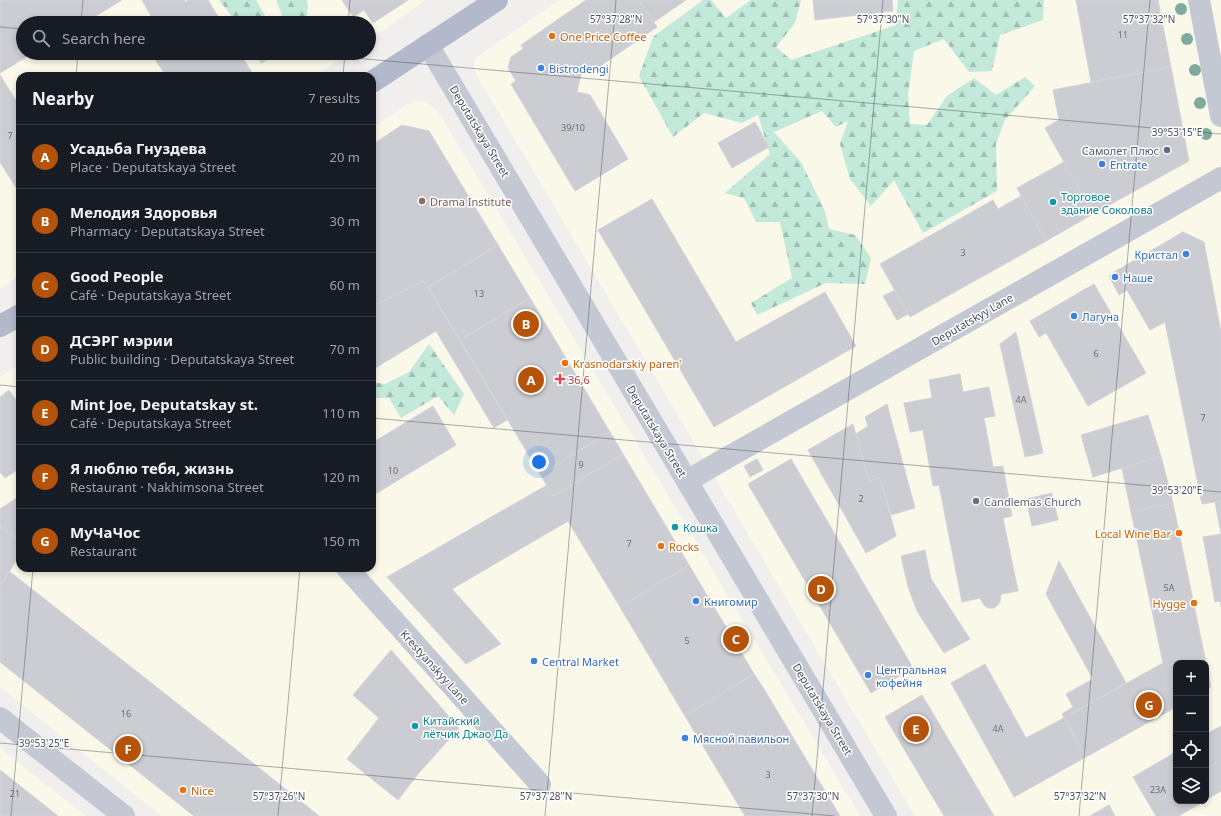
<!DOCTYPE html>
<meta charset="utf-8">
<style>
body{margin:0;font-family:"Noto Sans",sans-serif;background:#242831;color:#f1f3f6}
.controls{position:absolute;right:12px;bottom:12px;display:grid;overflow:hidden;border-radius:8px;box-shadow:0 2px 6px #0003}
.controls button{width:36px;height:36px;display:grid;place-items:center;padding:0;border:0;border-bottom:1px solid #363941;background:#171b24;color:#f1f3f6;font:20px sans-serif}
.you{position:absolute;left:539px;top:462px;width:14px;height:14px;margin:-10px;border:3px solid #fff;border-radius:50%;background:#1a73e8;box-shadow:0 0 0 6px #1a73e833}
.badge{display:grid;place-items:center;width:26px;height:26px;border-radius:50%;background:#b45309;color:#fff;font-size:13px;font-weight:700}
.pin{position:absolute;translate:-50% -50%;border:2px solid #fff;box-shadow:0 1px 4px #0006}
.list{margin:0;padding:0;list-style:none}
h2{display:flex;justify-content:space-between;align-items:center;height:52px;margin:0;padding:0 16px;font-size:17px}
h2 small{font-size:13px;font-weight:400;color:#9ea1a6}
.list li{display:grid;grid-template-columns:26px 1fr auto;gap:12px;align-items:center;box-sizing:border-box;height:64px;padding:0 16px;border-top:1px solid #363941}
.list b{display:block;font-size:15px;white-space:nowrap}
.list p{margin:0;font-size:13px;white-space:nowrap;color:#9ea1a6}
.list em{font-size:13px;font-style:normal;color:#9ea1a6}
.icon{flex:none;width:22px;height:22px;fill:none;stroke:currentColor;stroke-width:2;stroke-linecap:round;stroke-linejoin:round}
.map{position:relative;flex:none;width:1221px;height:816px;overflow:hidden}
.search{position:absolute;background:#171b24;box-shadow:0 2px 6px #0003;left:16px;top:16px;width:360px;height:44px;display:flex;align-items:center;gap:10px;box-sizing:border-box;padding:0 14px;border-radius:22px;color:#9ea1a6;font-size:15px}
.panel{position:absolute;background:#171b24;box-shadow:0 2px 6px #0003;left:16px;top:72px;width:360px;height:500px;border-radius:12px}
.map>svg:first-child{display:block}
.commercial{fill:#faf8e9;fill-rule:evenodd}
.forest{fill:url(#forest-firs)}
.building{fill:#cccdd2;stroke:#d3d3d9}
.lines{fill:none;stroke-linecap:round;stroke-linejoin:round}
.pedestrian{stroke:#c3c8d2;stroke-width:22}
.minor{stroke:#c3c8d2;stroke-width:22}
.primary{stroke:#b1b9ca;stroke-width:22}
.tree{fill:#7faa9d}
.ticks{fill:none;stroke:#494e59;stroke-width:1;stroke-opacity:0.45}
.food-dot{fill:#e8710a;stroke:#fff;stroke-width:1.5}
.shop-dot{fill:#3f7fe0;stroke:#fff;stroke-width:1.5}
.service-dot{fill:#5c6f8a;stroke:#fff;stroke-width:1.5}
.education-dot{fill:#8d6e63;stroke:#fff;stroke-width:1.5}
.culture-dot{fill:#0f9aa8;stroke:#fff;stroke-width:1.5}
.health-dot{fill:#e0444e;stroke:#fff;stroke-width:1.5}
.worship-dot{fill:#6b7280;stroke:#fff;stroke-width:1.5}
.labels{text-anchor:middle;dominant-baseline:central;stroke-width:3;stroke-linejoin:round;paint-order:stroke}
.number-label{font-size:9px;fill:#6a6e77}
.food-label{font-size:11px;fill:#c56008;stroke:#fff;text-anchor:start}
.shop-label{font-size:11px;fill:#366cbe;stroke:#fff;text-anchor:start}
.street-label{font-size:11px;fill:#494e59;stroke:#fff}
.service-label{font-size:11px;fill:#4e5e75;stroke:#fff;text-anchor:end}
.culture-label{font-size:11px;fill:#0d838f;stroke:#fff;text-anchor:start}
.education-label{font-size:11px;fill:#785e54;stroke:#fff;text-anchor:start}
.health-label{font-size:11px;fill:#be3a42;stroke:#fff;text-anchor:start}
.worship-label{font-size:11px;fill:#5b616d;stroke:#fff;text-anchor:start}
.ticks-label{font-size:10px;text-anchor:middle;fill:#494e59;stroke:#fff;stroke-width:3;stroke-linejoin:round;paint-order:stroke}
</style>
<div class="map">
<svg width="1221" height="816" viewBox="0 0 1221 816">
<defs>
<pattern id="forest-firs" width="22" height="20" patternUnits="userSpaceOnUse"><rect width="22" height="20" fill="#c2e9d9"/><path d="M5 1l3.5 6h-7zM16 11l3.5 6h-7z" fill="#a0bfb3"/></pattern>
</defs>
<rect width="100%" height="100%" fill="#f0efee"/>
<g class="commercial">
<path d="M0,0H425L369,40V23H23V53H349L315,76H20V275L0,289Z"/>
<path d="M560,0H1221V816H915L476,74L474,69V61L481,54ZM1176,663H1206V801H1176Z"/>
<path d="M416,101L426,102L430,104L439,113L860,816H162L0,687V377L20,364V568H372V128L405,106Z"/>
<path d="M0,748L86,816H0Z"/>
</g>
<g class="forest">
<path d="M219,0H256L267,19L283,17L276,0H307L308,6L306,23H237Z"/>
<path d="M703,0H711L726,18L751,0H801L795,23L776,47L791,60L896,25L898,0H1044L1043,20L1000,35L992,71L969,72L944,39L914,51L908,95L910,124L927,125L947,96L974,78L996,95L1025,77L1035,86L1005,120L996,144L997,191L923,233L894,180L871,206L850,179L840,144L848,121L836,127L822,111L774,132L801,162L825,211L829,229L855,235L871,258L865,284L826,283L757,315L751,303L792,278L780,222H756L744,198L725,193L770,154L758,115L742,123L704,113L673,137L639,76L653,37Z"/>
<path d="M255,53H280L261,64Z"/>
<path d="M429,344L464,394L454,415L438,396L401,418L389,398H372V382L385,384L409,372Z"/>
</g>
<g class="building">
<path d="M0,0H122L84,23H23V53H33L0,73Z"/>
<path d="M142,0H184L185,2L189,0H208L222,23H151L154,21Z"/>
<path d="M342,0H408L373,23L364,10L353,17Z"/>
<path d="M586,0H639L657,27L596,69L583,66L577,92L590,95L628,159L575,191L511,84L516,81L508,68L511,57L523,49L521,45Z"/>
<path d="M639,0H686L654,22Z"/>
<path d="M813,0H892L893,11L815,20Z"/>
<path d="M1076,0H1158L1171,67L1091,82Z"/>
<path d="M151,53H240L254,76H166Z"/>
<path d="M1171,67L1189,161L1093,214L1045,128L1059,120L1053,90Z"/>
<path d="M0,75L20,107V194L0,162Z"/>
<path d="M755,122L769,147L732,168L718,143Z"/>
<path d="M402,125L429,131L498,245L428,287L424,281L372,307V145Z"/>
<path d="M1064,162L1093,214L1046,241L1017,188Z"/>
<path d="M1021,196L1046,241L910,317L880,264L993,200L998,209Z"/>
<path d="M652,199L736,342L825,292L856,346L714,427L598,230Z"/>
<path d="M1183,232L1204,242L1221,332V501L1202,504L1165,322L1150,330L1116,271Z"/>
<path d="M498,245L530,298L460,340L428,287Z"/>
<path d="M1116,271L1127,290L1119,295L1109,276Z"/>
<path d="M424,281L507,420L494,428L436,331L372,370V307Z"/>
<path d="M1094,284L1146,373L1088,406L1037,317Z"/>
<path d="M895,290L908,314L897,320L883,296Z"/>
<path d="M530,298L610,432L540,474L460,340Z"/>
<path d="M1037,317L1046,333L1039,337L1030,321Z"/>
<path d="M1016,332L1043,453L1025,457L1000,344Z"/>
<path d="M960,374L963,392L989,387L995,416L984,418L993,467L1003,466L1012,516L1003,518L1018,591L1001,594L1000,602L997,606L993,608H988L984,605L980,598L962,602L939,485L933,486L923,430L910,432L904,403L932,398L929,380Z"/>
<path d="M9,390L20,406V468L5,478L0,472V397Z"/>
<path d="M887,404L915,508L891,515L880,478L869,481L856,434L868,426L865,417Z"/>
<path d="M433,406L456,445L372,496V443Z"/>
<path d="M1148,415L1161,456L1093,477L1081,435Z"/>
<path d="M853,424L869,481L880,478L896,536L866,553L808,450Z"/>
<path d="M610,432L623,454L553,496L540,474Z"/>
<path d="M623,454L689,565L620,607L568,521L452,589L501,644L466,664L387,577L547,485L553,496Z"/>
<path d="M1161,456L1173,503L1131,512L1122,468Z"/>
<path d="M757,459L763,470L750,477L744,466Z"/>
<path d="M791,459L913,668L871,693L748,484Z"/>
<path d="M1052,493L1058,520L1032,526L1026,499Z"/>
<path d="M20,496V542L0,526V509Z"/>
<path d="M1221,501V607L1220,601L1215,602L1203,537L1221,534L1215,502Z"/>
<path d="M1173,503L1211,687L1206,690V663H1176V707L1086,757L1064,718L1163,663L1131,512Z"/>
<path d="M0,526L20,542V554L0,587Z"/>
<path d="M925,550L931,579L970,639L944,653L917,611L908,587L901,556Z"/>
<path d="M1059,561L1126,683L1064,718L1062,714L1073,707L1066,694L1093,679L1046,594Z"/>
<path d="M689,565L754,674L685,716L620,607Z"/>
<path d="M9,571L253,763L319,816H194L0,662V587Z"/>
<path d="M391,650L459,728L418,774L398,800L347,759L379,718L353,695Z"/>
<path d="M985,664L1026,738L1064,718L1086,757L1014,797L951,683Z"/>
<path d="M754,674L764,689L840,816H745L685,716Z"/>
<path d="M922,695L994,816H944L885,717Z"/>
<path d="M1221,726V791L1206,800V734Z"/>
<path d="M1176,752V801H1204L1179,816H1156L1133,777Z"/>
<path d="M0,770L58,816H0Z"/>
<path d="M1109,805L1115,816H1090Z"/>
</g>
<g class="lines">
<g class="pedestrian">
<path d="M1199,0L1221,116"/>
<path d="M723,460L1221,178"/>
<path d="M347,568L540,784"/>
</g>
<g class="minor">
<path d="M428,45L886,816"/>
<path d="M687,481L723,460"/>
<path d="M0,718L124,816"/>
</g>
<g class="primary">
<path d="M372,82L497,0"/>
<path d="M0,326L20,315"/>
</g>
</g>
<g class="tree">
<circle cx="1181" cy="9" r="6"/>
<circle cx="1187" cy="39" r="6"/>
<circle cx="1195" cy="70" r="6"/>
<circle cx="1200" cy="103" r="6"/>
<circle cx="1206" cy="134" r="6"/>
</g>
<path class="ticks" d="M81,23L83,0M348,23L350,0M0,27L23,29M297,53L1221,134M76,76L78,53M343,76L345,53M0,385L20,387M372,418L1221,492M0,743L835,816M11,816L33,568M278,816L300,568M545,816L616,0M812,816L883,0M1079,816L1150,0"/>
<g class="food-dot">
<circle cx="552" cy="36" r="4"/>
<circle cx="565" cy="363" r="4"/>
<circle cx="1179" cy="533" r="4"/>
<circle cx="661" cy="546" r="4"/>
<circle cx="1194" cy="603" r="4"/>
<circle cx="183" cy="790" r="4"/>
</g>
<g class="shop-dot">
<circle cx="541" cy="68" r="4"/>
<circle cx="1102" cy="164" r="4"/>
<circle cx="1186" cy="254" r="4"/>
<circle cx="1115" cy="277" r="4"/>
<circle cx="1074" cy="316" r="4"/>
<circle cx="696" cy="601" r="4"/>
<circle cx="534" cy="661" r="4"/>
<circle cx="868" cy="675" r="4"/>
<circle cx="685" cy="738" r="4"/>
</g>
<circle class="service-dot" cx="1167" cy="150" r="4"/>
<circle class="education-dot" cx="422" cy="201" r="4"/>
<g class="culture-dot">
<circle cx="1053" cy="202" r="4"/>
<circle cx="675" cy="527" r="4"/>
<circle cx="415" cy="726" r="4"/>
</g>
<path class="health-dot" d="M558 373h4v4h4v4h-4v4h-4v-4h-4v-4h4z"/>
<circle class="worship-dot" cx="976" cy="501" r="4"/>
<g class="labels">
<g class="number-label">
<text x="1123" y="34">11</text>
<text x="573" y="127">39/10</text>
<text x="10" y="135">7</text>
<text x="963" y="252">3</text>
<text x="479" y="293">13</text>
<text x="1096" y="353">6</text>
<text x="1021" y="399">4А</text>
<text x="1203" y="417">7</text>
<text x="581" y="464">9</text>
<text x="393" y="470">10</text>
<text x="861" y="498">2</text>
<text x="629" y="543">7</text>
<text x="1169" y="587">5А</text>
<text x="687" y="640">5</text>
<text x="126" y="713">16</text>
<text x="998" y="728">4А</text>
<text x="768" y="774">3</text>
<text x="1158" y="789">23А</text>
<text x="15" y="793">21</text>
</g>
<g class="food-label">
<text x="560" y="36">One Price Coffee</text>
<text x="573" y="363">Krasnodarskiy paren'</text>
<text x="1171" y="533" text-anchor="end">Local Wine Bar</text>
<text x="669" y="546">Rocks</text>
<text x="1186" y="603" text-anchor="end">Hygge</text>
<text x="191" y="790">Nice</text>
</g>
<g class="shop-label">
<text x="549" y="68">Bistrodengi</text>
<text x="1110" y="164">Entrate</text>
<text x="1178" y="254" text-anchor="end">Кристал</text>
<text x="1123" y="277">Наше</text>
<text x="1082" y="316">Лагуна</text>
<text x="704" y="601">Книгомир</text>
<text x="542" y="661">Central Market</text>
<text x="876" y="669">Центральная<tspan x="876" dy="13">кофейня</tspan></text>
<text x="693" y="738">Мясной павильон</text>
</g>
<g class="street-label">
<text transform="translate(480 131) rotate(59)">Deputatskaya Street</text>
<text transform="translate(972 319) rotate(-30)">Deputatskyy Lane</text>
<text transform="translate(657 431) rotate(59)">Deputatskaya Street</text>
<text transform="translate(435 667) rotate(48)">Krestyanskyy Lane</text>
<text transform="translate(823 709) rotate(59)">Deputatskaya Street</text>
</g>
<g class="service-label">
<text x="1159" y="150">Самолет Плюс</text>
</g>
<g class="culture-label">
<text x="1061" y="196">Торговое<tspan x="1061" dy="13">здание Соколова</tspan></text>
<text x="683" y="527">Кошка</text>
<text x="423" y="720">Китайский<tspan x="423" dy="13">лётчик Джао Да</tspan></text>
</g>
<g class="education-label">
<text x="430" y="201">Drama Institute</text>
</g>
<g class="health-label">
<text x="568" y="379">36,6</text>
</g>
<g class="worship-label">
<text x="984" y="501">Candlemas Church</text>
</g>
</g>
<g class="ticks-label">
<text x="616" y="23">57°37'28"N</text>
<text x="883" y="23">57°37'30"N</text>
<text x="1149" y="23">57°37'32"N</text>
<text x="1177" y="136">39°53'15"E</text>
<text x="1177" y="494">39°53'20"E</text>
<text x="44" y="747">39°53'25"E</text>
<text x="279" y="800">57°37'26"N</text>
<text x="546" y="800">57°37'28"N</text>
<text x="813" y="800">57°37'30"N</text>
<text x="1080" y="800">57°37'32"N</text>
</g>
</svg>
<div class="controls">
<button>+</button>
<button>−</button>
<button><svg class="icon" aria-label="locate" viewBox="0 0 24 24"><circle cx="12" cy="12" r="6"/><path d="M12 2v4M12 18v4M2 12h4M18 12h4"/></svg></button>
<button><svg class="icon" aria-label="layers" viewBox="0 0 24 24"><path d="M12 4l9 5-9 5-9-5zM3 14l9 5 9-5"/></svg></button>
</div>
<div class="you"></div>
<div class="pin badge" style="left:531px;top:380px">A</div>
<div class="pin badge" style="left:526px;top:324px">B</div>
<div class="pin badge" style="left:736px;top:639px">C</div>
<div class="pin badge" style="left:821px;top:589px">D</div>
<div class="pin badge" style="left:916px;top:729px">E</div>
<div class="pin badge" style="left:128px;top:749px">F</div>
<div class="pin badge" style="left:1149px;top:705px">G</div>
<div class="search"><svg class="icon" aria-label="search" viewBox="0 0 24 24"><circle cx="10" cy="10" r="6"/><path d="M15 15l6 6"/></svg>Search here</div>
<section class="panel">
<h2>Nearby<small>7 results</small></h2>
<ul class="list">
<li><span class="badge">A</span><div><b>Усадьба Гнуздева</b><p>Place · Deputatskaya Street</p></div><em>20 m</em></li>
<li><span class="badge">B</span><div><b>Мелодия Здоровья</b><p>Pharmacy · Deputatskaya Street</p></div><em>30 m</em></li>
<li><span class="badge">C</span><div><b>Good People</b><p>Café · Deputatskaya Street</p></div><em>60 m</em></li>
<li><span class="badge">D</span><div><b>ДСЭРГ мэрии</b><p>Public building · Deputatskaya Street</p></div><em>70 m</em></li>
<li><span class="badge">E</span><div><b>Mint Joe, Deputatskay st.</b><p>Café · Deputatskaya Street</p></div><em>110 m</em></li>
<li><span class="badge">F</span><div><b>Я люблю тебя, жизнь</b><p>Restaurant · Nakhimsona Street</p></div><em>120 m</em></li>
<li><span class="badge">G</span><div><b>МуЧаЧос</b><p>Restaurant</p></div><em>150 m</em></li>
</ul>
</section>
</div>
